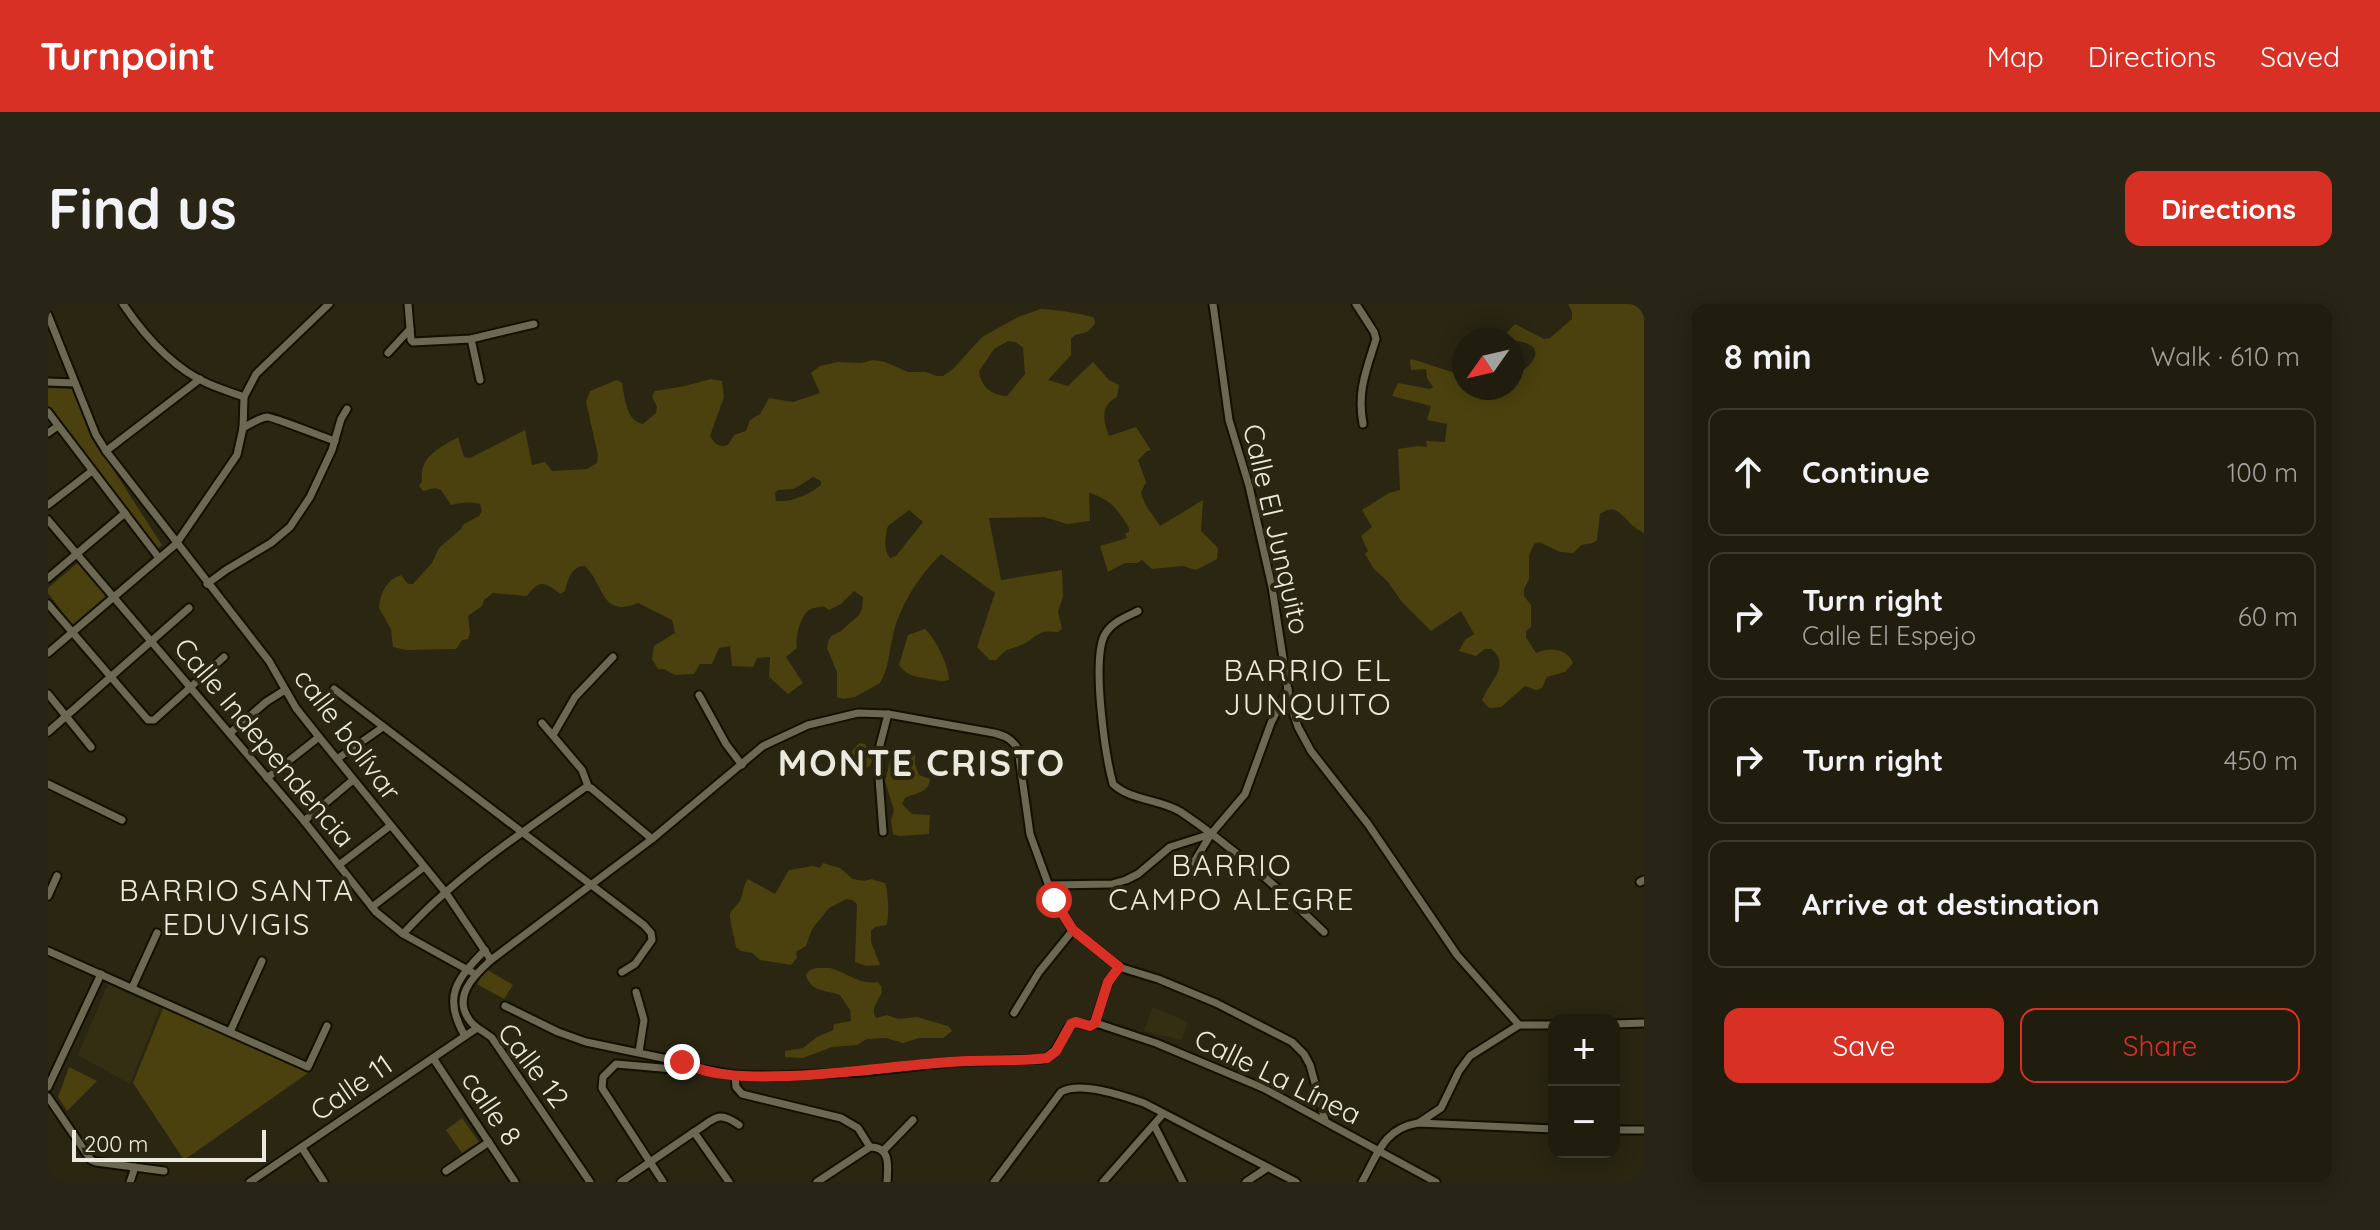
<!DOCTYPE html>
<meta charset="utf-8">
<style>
body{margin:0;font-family:Quicksand,sans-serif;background:#282517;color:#f1f3f6}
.controls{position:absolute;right:24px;bottom:24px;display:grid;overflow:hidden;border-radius:16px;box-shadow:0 4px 20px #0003}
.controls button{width:72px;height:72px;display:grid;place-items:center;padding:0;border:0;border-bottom:2px solid #3d3a2e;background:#201c0e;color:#f1f3f6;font:40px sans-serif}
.compass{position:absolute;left:1404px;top:24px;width:72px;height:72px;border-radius:50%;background:#201c0e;box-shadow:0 4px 20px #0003;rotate:236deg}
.scale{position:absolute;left:24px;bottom:20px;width:194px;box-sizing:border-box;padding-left:8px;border:4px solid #eceade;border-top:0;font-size:22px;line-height:28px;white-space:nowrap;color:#eceade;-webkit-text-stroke:6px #2a2612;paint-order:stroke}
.stop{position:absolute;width:24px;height:24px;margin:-18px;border:6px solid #d93025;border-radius:50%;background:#fff}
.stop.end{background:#d93025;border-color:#fff;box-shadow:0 2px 8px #0008}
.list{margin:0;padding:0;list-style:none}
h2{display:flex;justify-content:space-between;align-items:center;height:104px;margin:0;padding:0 32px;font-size:34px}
h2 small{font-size:26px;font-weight:400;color:#a2a19e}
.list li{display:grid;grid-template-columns:52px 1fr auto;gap:24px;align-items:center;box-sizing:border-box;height:128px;margin:0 16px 16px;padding:0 16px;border:2px solid #3d3a2e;border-radius:16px}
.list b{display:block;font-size:30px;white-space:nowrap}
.list p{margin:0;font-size:26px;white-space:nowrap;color:#a2a19e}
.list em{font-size:26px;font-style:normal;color:#a2a19e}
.actions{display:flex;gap:16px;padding:24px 32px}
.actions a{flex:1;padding:18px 0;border:2px solid #d93025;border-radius:16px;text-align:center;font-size:28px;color:#d93025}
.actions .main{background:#d93025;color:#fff}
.icon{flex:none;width:44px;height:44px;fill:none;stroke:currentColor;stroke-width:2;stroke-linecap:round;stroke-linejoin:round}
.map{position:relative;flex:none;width:1596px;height:878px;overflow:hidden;border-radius:16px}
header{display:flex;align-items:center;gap:48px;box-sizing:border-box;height:112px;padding:0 40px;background:#d93025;color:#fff}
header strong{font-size:38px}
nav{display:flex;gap:44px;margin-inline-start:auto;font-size:28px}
.intro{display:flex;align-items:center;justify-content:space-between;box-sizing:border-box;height:192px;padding:0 48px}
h1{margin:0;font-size:56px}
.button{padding:20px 36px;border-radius:16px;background:#d93025;color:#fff;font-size:28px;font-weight:700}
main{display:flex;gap:48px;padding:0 48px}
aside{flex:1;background:#201c0e;border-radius:16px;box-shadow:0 4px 20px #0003}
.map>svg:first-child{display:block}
.built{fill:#342f13}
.green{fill:#4a410e;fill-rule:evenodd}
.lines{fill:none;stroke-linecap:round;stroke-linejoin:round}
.minor-casing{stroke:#120f00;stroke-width:11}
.minor{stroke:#6c6852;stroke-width:7}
.route{stroke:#d93025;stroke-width:10}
.labels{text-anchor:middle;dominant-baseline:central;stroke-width:8;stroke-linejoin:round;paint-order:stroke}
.street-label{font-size:28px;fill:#eceade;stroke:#2a2612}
.neighbourhood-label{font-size:30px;letter-spacing:2px;fill:#eceade;stroke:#2a2612}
.district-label{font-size:36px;font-weight:bold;letter-spacing:2px;fill:#eceade;stroke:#2a2612}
</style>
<header>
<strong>Turnpoint</strong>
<nav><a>Map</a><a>Directions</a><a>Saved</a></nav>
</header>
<div class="intro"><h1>Find us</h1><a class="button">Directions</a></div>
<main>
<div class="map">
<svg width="1596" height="878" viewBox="0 0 1596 878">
<rect width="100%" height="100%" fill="#2a2612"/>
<g class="built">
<path d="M60,680L112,704L82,780L30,751Z"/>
<path d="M1105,703L1140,718L1133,736L1096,727Z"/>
</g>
<g class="green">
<path d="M1520,0H1596V229C1590,226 1584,222 1580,217C1570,207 1566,201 1552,210L1549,236L1545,239L1533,241L1525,249L1512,248L1491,238L1486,240L1481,252V275L1476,285V292L1483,301V323L1478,327V333L1488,349C1501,343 1519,344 1525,359L1517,368L1499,373L1494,384L1488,386L1477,382L1453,403L1441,404L1434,396C1441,378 1464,361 1443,345H1437L1428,352L1411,347L1417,336L1426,330L1413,307L1383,327L1354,298L1340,278L1326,265L1317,250L1320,247L1313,232L1324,223L1314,206L1341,189L1352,186L1350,145L1370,142L1379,143L1378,137L1397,138L1399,120L1379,116L1383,102L1344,92L1350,79L1382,85L1385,83L1379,74L1378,65L1363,66L1362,57L1364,55L1416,72V84H1464V76C1470,69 1484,62 1487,52C1492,36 1459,36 1452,36L1467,20L1496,35L1502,34L1524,15V8Z"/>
<path d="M993,5C1002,5 1040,10 1046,14L1047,20L1039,28L1027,31L1023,35V51L1000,76L1020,82L1045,58L1061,76L1071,81L1069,93C1052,102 1055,117 1061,132L1088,123L1103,146L1099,147L1090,156L1098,178L1093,189L1097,200L1112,222L1155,196L1153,227L1170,244L1169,255L1148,266L1135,262L1104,265L1094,256L1089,259H1077L1060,268L1052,242L1079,234L1077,229L1081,228V224C1070,205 1062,195 1041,189L1042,217L1019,220L996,213L941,214L953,276L1014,266L1015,292L1010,308L1014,325L1010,328C987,325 989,335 971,342C957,347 960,344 948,356H942L929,343L947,289L893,250C871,272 852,301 845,331C841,348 841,364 832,379L807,393L795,395L789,393V368L779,344L780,338L783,332L793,327L811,311L814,305L815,293L806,287L793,300L781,306L775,302C773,303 764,304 762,305C752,312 747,333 749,344L738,353L755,379L740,390L721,373L722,353L709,354L705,363L684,362L682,342L671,344L664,360H652L646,370L627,371L616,365H610L604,355L606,342L627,329L624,316L590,299C553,314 557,282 537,262C523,262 520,276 517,287L512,290C497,278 491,275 479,292L445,289L436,296L434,302L420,312L422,329L420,335L414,336L408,345L358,346L345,343L343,325L331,304C332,290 338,276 353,271L360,280H365L384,259L391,244L413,225L416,220L431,212L434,207L432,200C421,197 414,199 403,201L393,186L387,184L375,187L371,182L374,177C371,152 392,144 410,133L416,153L422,154L477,126L484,161L497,158L504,167L539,165L549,159L550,151L538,98L542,87L569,76L574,79C577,94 578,117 595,120L608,109L609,103L604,92L607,87L637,82L663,75L674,77L676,93L662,132C667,140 671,144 680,141L686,131L698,127L702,116L712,110L721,94L745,98L772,89L763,69L772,62L790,58L813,59L825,56L837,58L860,68H878L889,72H895L905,65L934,33L970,13ZM960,37L968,38L975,44L977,70L959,92C943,91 933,83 931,67L946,45ZM765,173L773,177V181C763,190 741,199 728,197L727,189L730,186L746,185ZM861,206L875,218L848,252L842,254C835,245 837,232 840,222Z"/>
<path d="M0,84L24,85L44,133L114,241L109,245L0,101Z"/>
<path d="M32,257L62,292L25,322L0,289V284Z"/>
<path d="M877,325C888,335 901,362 901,376C893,379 890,376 881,375C868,373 859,372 851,361L860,331Z"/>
<path d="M811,439L817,440L824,457L822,462L811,467L800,465L796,456Z"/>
<path d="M845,444L867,449V460L871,471L882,475C881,489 867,489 857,494L854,500L864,510L882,511L881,530L851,532L845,530L843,517L846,506L837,477Z"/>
<path d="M775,559L792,564L805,575L816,577L823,575L837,579C840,586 842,615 838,621L827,623L823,627V638L832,661L818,662L807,658L809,600L804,596L798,595L781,604L764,625L758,642L748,648L749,654L743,661L712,656L704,649L693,647L688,643C687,636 681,615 682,610C684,604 691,601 693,594C696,586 695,582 700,575L727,590L741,566L765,562L772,564Z"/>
<path d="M768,664C770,664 781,664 782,664C799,668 810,681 829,678L833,682L834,688C830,698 822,704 828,714L839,711L850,715L869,713L900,722L904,727L895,734H871L855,739L838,734L819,735L809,741L784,743L755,754L737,753V747L755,744L769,733L785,726L786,720L803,717L802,706L792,691C779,686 762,688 758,671L762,666Z"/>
<path d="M438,665L465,681L456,695L429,680Z"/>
<path d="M116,702L260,769L136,856L85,779Z"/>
<path d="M21,763L49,777L19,807L10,793Z"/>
<path d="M414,814L431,838L414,849L398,826Z"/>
</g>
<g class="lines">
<defs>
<g id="minor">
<path d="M75,0C96,31 126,65 161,80C173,85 185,89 196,93"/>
<path d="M360,0L363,36L365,38L423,35L486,20"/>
<path d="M1165,0L1181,116L1201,182L1224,283L1242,399L1250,423L1263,447L1320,520L1409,651L1471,721"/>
<path d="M1308,0L1326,28L1328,35C1318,67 1309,87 1315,120"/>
<path d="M0,11L48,131L58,147L221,357L248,404L271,433L398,589L443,656L604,535L715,442L760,421L810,409L840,410L946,429C957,432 963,434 970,445L982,530L1006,596L1025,626L1071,663"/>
<path d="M423,35L432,76"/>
<path d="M340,49L362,25"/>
<path d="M0,78L27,79"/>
<path d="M0,108L111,254"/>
<path d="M195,124C202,120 211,114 219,113C223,112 277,134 287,137"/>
<path d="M0,129L10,122"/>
<path d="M58,147L152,75"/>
<path d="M0,201L44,167"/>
<path d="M0,216L256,517L328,608L355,630L427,670"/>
<path d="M0,274L77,209"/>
<path d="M159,280L178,266L223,239L242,223L262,193L284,146L293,115L299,105"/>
<path d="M0,300L100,416H106L176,353"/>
<path d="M1090,307C1078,313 1063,318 1056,332C1044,359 1057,451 1065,480C1083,497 1112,495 1133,508C1185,543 1231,585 1276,628"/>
<path d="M0,349L128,240L189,151L195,124L196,93L208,70L281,0"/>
<path d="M286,385L596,621L603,629L604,636L587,660L574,668"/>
<path d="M0,390L43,443"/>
<path d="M651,391L678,440L694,461"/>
<path d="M494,419L534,466L540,482"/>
<path d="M0,428L141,304"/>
<path d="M182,429L218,398L237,386"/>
<path d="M505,431L527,393L565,353"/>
<path d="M289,455L335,423"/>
<path d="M219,474L271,433"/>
<path d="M0,480L74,516"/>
<path d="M256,517L305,476"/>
<path d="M835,528L831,474L832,441L840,410"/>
<path d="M291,561L342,522"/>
<path d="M1143,563L1163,530"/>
<path d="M1592,578L1596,576"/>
<path d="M1002,581L1064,580L1078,576L1090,570L1122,543L1163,530L1197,490L1223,419L1240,385"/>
<path d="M0,592L9,572"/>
<path d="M324,603L376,563"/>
<path d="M355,630C406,573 475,528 538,483L543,484L604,535"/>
<path d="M0,647L260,763L279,722"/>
<path d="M443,656C425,672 403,694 423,718C429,725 437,728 444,734L542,878"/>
<path d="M84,684L109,629"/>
<path d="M588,688L596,716L591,748"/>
<path d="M457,702L510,728L538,738L634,758L641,763"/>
<path d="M966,709L991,668L1025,626"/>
<path d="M1047,719L1060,678L1071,663L1110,675L1168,699L1244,738L1256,750L1262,761L1277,816"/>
<path d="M1566,720L1596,719"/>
<path d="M182,728L214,657"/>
<path d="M417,732C394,693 408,676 437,646"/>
<path d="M385,754L467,878"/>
<path d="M687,771L688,783L694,790L793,814L810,824L822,843"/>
<path d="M0,783L53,670"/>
<path d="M0,793L43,856L48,858L116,867"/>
<path d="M1372,818L1393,804L1411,767L1422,752L1471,721H1506"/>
<path d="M1106,821L1135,878"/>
<path d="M1566,826H1596"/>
<path d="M646,828C666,816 669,805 691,821"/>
<path d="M254,844L276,878"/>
<path d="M836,846L865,816"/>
<path d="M398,867L441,838"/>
<path d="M82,878L87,863"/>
<path d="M202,878L429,724"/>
<path d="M573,878L646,828L681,878"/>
<path d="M615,878L554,784L555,773L568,760L625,765L646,764L687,771L729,772L814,768L905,758L994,755C1015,750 1015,718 1029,719C1033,719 1037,721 1042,722L1047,719L1054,721L1108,739L1215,784L1388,878"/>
<path d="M769,878L822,843C843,843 840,862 839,878"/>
<path d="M946,878L1013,788C1033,777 1076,792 1096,799L1248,878"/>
<path d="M1055,878L1115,810"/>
<path d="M1198,878L1219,864"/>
<path d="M1314,878C1330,850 1335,825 1370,819L1506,825"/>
</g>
</defs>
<use href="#minor" class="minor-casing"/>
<use href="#minor" class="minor"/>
</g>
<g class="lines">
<path class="route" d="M634,758C665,774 706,773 741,772C795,770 847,762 901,758C933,755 967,758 999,754L1008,747L1023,720L1028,718L1042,722L1047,719L1060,678L1071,663L1025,626L1006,596"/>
</g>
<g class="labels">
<g class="street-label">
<text transform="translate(1229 225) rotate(77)">Calle El Junquito</text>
<text transform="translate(300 430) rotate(53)">calle bolívar</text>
<text transform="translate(217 438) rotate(50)">Calle Independencia</text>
<text transform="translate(486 761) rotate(53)">Calle 12</text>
<text transform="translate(1230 772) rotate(26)">Calle La Línea</text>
<text transform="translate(303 783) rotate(-35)">Calle 11</text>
<text transform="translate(444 804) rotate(56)">calle 8</text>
</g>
<g class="neighbourhood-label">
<text x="1260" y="366">BARRIO EL<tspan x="1260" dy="34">JUNQUITO</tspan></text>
<text x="1184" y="561">BARRIO<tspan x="1184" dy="34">CAMPO ALEGRE</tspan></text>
<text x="189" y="586">BARRIO SANTA<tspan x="189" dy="34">EDUVIGIS</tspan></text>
</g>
<g class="district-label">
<text x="874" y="458">MONTE CRISTO</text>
</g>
</g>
</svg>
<div class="controls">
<button>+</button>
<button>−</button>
</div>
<svg class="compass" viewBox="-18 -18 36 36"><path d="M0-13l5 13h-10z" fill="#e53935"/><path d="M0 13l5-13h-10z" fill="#a2a19e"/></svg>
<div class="scale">200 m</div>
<div class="stop" style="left:1006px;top:596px"></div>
<div class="stop end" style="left:634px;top:758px"></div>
</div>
<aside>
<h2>8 min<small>Walk · 610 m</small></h2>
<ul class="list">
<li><svg class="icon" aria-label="ahead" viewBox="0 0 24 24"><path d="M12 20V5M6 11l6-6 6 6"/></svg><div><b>Continue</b></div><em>100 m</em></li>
<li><svg class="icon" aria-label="right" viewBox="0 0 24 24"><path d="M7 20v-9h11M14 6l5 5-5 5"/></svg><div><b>Turn right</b><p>Calle El Espejo</p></div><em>60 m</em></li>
<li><svg class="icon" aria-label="right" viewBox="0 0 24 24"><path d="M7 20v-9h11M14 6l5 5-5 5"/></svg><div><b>Turn right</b></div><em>450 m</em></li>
<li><svg class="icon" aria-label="arrive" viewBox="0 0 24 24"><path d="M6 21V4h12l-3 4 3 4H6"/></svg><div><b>Arrive at destination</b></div></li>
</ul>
<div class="actions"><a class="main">Save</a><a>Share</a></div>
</aside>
</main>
